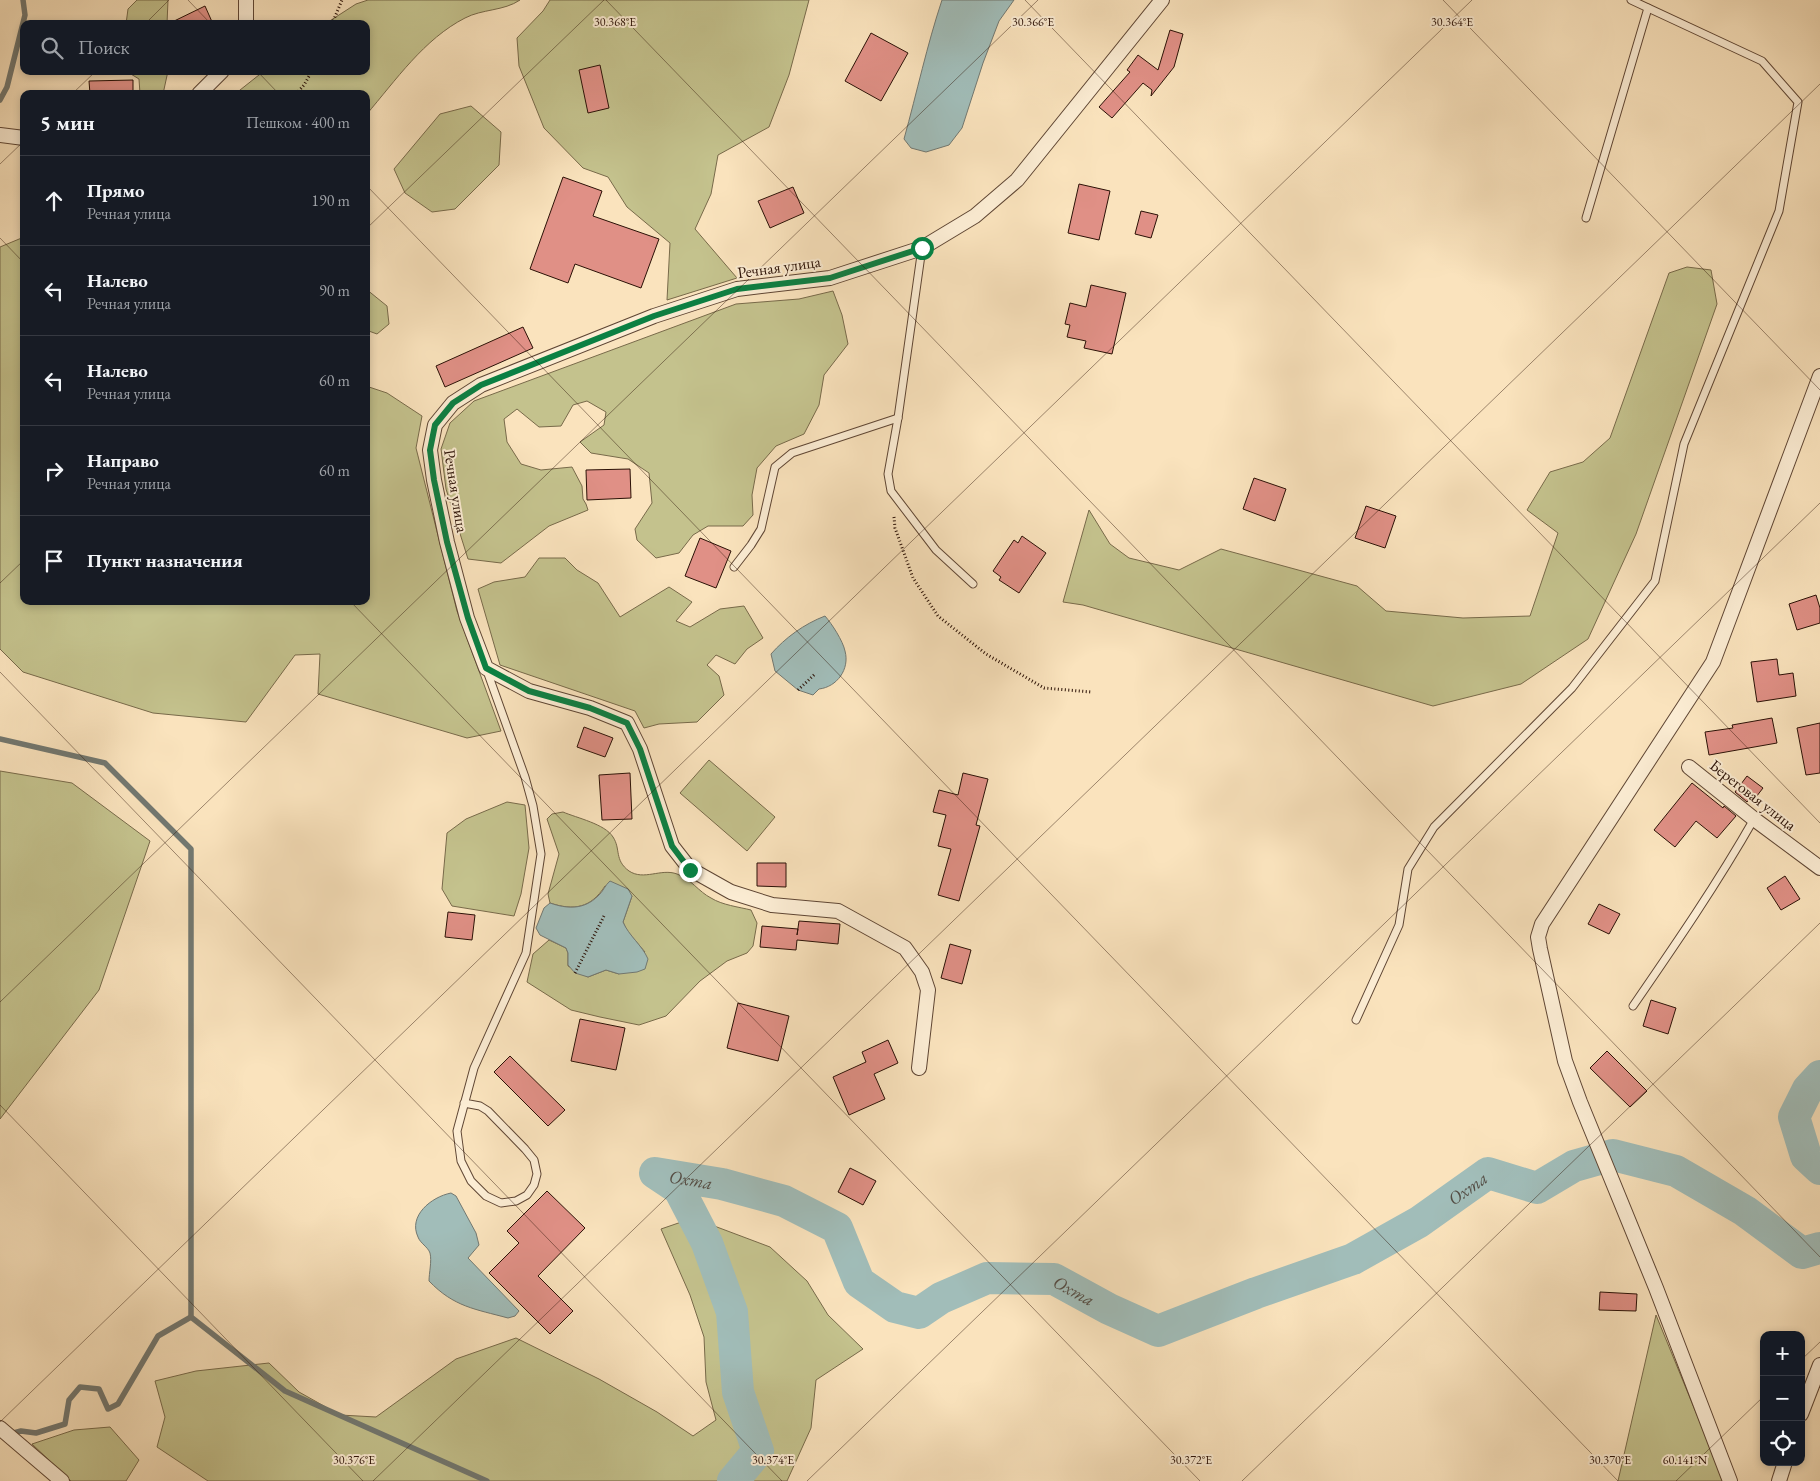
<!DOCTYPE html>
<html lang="ru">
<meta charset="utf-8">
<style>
body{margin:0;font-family:"EB Garamond",serif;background:#242831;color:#f1f3f6}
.controls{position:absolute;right:15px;bottom:15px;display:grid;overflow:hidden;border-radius:10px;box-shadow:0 2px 8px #0003}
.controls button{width:45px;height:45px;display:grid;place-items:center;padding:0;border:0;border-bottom:1px solid #363941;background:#171b24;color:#f1f3f6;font:25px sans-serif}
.stop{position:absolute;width:15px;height:15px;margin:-11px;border:4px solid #0b8043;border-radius:50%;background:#fff}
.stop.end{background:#0b8043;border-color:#fff;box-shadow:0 1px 5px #0008}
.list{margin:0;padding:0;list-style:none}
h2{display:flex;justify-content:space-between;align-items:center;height:65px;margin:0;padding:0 20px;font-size:21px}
h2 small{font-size:16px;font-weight:400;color:#9ea1a6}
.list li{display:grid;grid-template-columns:32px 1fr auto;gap:15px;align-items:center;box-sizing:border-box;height:90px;padding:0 20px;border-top:1px solid #363941}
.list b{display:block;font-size:19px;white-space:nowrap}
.list p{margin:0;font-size:16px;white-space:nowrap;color:#9ea1a6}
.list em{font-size:16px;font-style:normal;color:#9ea1a6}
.icon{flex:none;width:28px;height:28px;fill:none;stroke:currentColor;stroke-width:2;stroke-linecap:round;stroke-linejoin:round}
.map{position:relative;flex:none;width:1820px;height:1481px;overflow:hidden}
.search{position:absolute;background:#171b24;box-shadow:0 2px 8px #0003;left:20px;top:20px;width:350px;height:55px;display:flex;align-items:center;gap:12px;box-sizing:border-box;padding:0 18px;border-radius:10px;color:#9ea1a6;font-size:19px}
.panel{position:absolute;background:#171b24;box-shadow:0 2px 8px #0003;left:20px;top:90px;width:350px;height:515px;border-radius:10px}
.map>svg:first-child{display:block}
.green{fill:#c4c28d;stroke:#786a4a}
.water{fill:#a1bdb9;stroke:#727871}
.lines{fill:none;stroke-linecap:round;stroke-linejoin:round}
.stream{stroke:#727871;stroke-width:5.5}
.river{stroke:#a1bdb9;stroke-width:32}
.building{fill:#e09086;stroke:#2b1106}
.lane-casing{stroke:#5f4634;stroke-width:9}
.street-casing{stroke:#5f4634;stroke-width:16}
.path{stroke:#2b1106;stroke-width:3;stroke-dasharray:1 2.5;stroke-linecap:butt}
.lane{stroke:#fcedd4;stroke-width:7}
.street{stroke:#fcedd4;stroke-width:14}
.route{stroke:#0b8043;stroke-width:6}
.ticks{fill:none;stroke:#2b1106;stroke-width:1;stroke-opacity:0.45}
.labels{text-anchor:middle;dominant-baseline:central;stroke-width:4;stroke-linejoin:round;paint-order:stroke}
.street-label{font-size:16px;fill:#2b1106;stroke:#fcedd4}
.water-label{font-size:18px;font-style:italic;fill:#544d45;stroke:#fcedd4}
.ticks-label{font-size:12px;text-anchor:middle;fill:#2b1106;stroke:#fcedd4;stroke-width:4;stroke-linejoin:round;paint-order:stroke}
</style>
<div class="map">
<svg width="1820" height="1481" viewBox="0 0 1820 1481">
<rect width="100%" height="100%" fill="#fae3bd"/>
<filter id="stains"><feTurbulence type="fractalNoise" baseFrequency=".004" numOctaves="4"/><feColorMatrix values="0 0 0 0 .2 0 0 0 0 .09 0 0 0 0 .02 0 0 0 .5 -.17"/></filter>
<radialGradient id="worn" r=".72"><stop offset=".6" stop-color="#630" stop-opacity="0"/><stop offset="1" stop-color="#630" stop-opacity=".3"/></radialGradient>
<g class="green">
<path d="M137,0H168L167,24H126L128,9Z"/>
<path d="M368,0H520C504,11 482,9 465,18C424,39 396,80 366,115V94H235L264,71H366V24H325L356,4Z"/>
<path d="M550,0H809L789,75L769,127L718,155L711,194L695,229L737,278L667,300L670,243L627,207L608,177L583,168L544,128L519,66L517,38L543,11Z"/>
<path d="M126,71H168L163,94H140L139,79Z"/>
<path d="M471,106L501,132L499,165L455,209L432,212L405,193L394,169L440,114Z"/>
<path d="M24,237V601H366V386L387,393L422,416L416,448L457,611L501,731L467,738L318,694L320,654L295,655L246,722L153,713L23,672L0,649V247Z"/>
<path d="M1687,267L1711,270L1717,304L1636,534L1588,639L1521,684L1433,706L1083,605L1063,602L1089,510L1110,544L1129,558L1179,570L1221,549L1357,586L1386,611L1463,618L1530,616L1558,533L1527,510L1550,472L1583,462L1610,438L1669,273Z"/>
<path d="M366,289L387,306L389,324L377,334L366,330Z"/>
<path d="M833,291L842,315L848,344L824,375L819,405L804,434L776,446L757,468L752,495L753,515L743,526H708L693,535L679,553L656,558L637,540L635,529L652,503L649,473L628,459L591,453L580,442L604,425L606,412L587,401L573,405L561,426L539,427L517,409L504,419L507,442L521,464L541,470L572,467L582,486L583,499L586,504L588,510L549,526L501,563L468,559L446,489L441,449L450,423L474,401L736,304L799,299Z"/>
<path d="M539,558H565L577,570L598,583L620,617L669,587L692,602L676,621L690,627L720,609L744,606L763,638L747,649L735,664L716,655L707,665L719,676L724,695L697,722L659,724L644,728L635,711L500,665L478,589L494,582L525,577Z"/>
<path d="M709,760L775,817L747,851L680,793Z"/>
<path d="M0,771L72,783L150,841L99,990L0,1119Z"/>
<path d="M507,802L525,805L529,848L521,894L514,916L452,906L442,889L447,833L466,819Z"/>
<path d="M563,812C577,818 605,824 613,837C621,849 614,860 629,871C644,881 661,868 677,874C691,879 699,892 711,898C722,905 739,907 751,910L757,923L753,946L747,953L727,961L700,981L666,1016L639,1025L600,1017L571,1010L527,982L533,954L549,940L566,948L568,953V966L588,977L606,970L619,974L645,952L627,931L623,922L632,896L605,886C591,908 574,911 550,903L548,894L559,854L547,819L552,814Z"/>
<path d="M693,1218L770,1247L807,1281L828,1315L863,1349L816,1380L811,1428L787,1481H208L157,1447L165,1417L155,1381L196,1371L269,1363L299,1392L340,1415L376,1417L456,1359L516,1338L599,1379L657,1412L693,1436L716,1420L706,1382L704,1337L690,1295L661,1229Z"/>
<path d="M1656,1315L1724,1481H1618Z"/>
<path d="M110,1427L139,1460L126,1481H71L32,1444L74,1430Z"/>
</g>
<g class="water">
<path d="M942,0H1014L999,21L983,63L962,128L949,145L926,152L911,148L904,139C917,92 927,45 942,0Z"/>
<path d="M825,616C832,624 843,641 845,651C850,669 837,687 819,689L813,695L798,690L775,671L771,654C785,638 804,624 825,616Z"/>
<path d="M610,881L628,889L632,896L623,922C629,936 642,945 648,959L645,969L637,972L619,974L606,970L588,977L575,973L568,965V953L566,948L540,935L536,928L544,908L550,903C567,909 584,910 598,896C603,892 605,885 610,881Z"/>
<path d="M451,1193L456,1196L476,1233L479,1245L468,1258L519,1311L515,1316L508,1318C475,1309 454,1307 429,1281C429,1273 432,1261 430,1253C428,1247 420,1243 418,1237C408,1216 431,1197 451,1193Z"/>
</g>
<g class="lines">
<g class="stream">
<path d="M0,100L7,87L25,15L23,0"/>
<path d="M0,739L105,763L191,849V1317L285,1391L487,1481"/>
<path d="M10,1434L21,1431L36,1433L65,1424L69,1400L80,1387L99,1389L108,1409L118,1404L158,1336L191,1317"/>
</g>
<g class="river">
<path d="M1820,1076L1808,1089L1794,1117L1806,1156L1820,1169"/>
<path id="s1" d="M733,1481L758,1451L738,1392L732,1312L707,1243L679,1189L655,1173L722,1184L784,1201L837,1228L859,1282L895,1307L919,1313L941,1298L987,1278L1054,1279L1109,1309L1158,1331L1256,1293L1353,1259L1419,1222L1488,1173L1537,1188L1574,1166L1613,1155L1676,1171L1745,1211L1802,1253L1820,1248"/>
</g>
</g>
<g class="building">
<path d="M205,6L213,24H168Z"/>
<path d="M1170,30L1183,34L1174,67L1151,96L1152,90L1143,83L1112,118L1099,107L1130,72L1127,70L1138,55L1158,70Z"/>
<path d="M871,33L908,53L881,101L845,81Z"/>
<path d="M600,65L609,108L588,113L579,70Z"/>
<path d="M133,80V94H90L89,81Z"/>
<path d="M563,177L602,191L593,216L659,239L641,288L575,264L568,283L530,269Z"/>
<path d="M1079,184L1110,191L1099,240L1068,233Z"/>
<path d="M793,187L804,213L770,228L758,201Z"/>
<path d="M1141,211L1158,215L1151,238L1135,234Z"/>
<path d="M1091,285L1126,293L1112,354L1084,348L1086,341L1067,337L1070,325L1065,324L1070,303L1086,307Z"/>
<path d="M523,327L533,348L445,387L436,366Z"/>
<path d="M630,469L631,498L587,500L586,470Z"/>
<path d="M1254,478L1286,489L1275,521L1243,509Z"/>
<path d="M1366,506L1396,516L1385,548L1355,538Z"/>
<path d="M1022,536L1046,553L1019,593L999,580L1001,577L993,571L1014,540L1018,543Z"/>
<path d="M700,538L731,551L716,588L685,576Z"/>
<path d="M1816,595L1820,608V623L1797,630L1789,604Z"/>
<path d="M1777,659L1779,675L1793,673L1796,696L1757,702L1751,662Z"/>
<path d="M1772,718L1777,743L1709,755L1705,732L1733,728L1732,725Z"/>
<path d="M1820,723V773L1806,775L1797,728Z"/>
<path d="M584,727L613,738L605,757L577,747Z"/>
<path d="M630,773L632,819L602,820L599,775Z"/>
<path d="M963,773L988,779L976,825L980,826L959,901L938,895L951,849L938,846L946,815L933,812L939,790L958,795Z"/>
<path d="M1747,776L1763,788L1753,801L1750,798L1747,802L1735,792Z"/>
<path d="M1692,783L1723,808L1724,806L1736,816L1717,838L1696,821L1675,847L1654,830Z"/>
<path d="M757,863H786V887L757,886Z"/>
<path d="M1785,876L1800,899L1781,910L1767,888Z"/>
<path d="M1599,904L1620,914L1609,934L1588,924Z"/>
<path d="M448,912L475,915L472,940L445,937Z"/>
<path d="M799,921L840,924L838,944L797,940L796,950L760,947L762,926L798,929L797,935Z"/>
<path d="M950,944L971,950L962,984L941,978Z"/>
<path d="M1651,1000L1676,1008L1668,1034L1643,1026Z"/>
<path d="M738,1003L789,1016L778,1061L727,1048Z"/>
<path d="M580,1019L625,1028L616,1070L571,1061Z"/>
<path d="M888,1040L898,1063L874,1074L885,1099L849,1115L833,1077L866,1062L862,1052Z"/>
<path d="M1607,1051L1647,1091L1630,1107L1590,1068Z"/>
<path d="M510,1056L565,1110L548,1126L494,1072Z"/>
<path d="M850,1168L876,1181L863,1205L838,1192Z"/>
<path d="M547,1191L585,1228L538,1276L573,1311L550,1334L489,1273L519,1243L507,1231Z"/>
<path d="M1600,1292L1637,1294L1636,1311L1599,1310Z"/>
</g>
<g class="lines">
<defs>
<g id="lane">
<path d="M1586,218L1648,8"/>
<path d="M922,248L898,418L888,474L891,491L936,550L973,584"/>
<path d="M734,567L751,545L761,529L775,467L792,453L898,418"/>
<path d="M1633,1006C1675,945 1717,884 1754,819"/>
<path d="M1356,1020L1399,925L1408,869L1434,827L1572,688L1655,581L1684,444L1779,211L1798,102L1762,61L1631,0"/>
<path d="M464,1103L480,1106L488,1111L525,1149L534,1160L537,1174L534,1185L527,1195L516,1201L501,1203L486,1196L471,1181L461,1161L457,1131L474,1068L526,953L541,854L533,806L525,777L487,671"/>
</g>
<g id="street">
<path d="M246,0V24"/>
<path d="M199,94L222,71"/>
<path d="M0,135L24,138"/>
<path d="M1689,767L1754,819L1820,868"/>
<path d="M919,1068L928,990L922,972L905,948L838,911L772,905L731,892L690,869L672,846L640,749L627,723L590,708L529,691L486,668L467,618L447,542L434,480L430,450L435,425L453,403L481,385L654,316L737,289L830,278L922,248L975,216L1017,180L1162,0"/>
<path d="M1801,1414L1820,1365"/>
<path d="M0,1428L62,1481"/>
<path d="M1730,1481L1656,1288L1580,1102L1565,1061L1540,949L1538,937L1542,924L1713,662L1820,376"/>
<path d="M1779,1481L1785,1462"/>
</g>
</defs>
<use href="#lane" class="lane-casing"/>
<use href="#street" class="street-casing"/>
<g class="path">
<path d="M332,24L342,0"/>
<path d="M296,94L304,85L312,71"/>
<path d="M894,517L895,528L913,578L938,616L986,654L1044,688L1091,692"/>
<path d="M798,690L815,674"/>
<path d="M575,973L605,914"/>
</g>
<use href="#lane" class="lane"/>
<use href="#street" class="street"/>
</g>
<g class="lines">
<path class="route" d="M690,870L672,846L640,749L627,723L590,708L529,691L486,668L468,618L447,542L434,480L430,450L435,425L453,403L481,385L654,316L737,289L830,278L922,248"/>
</g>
<path class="ticks" d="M188,0L211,24M606,0L1820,1257M1025,0L1820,823M1443,0L1820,390M145,24L169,0M257,71L279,94M72,94L96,71M0,164L24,141M366,185L1618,1481M366,229L604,0M0,238L24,263M0,583L24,560M350,601L1200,1481M0,672L782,1481M0,1002L1038,0M0,1105L363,1481M1801,1360L1820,1342M0,1422L1472,0M373,1481L1820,84M807,1481L1820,503M1242,1481L1820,923M1676,1481L1764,1396"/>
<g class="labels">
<g class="street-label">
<text transform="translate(779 267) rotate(-8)">Речная улица</text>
<text transform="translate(456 491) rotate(81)">Речная улица</text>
<text transform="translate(1753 795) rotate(38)">Береговая улица</text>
</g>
<g class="water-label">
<text stroke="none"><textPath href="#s1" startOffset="381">Охта</textPath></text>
<text stroke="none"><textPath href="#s1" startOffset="1266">Охта</textPath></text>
<text stroke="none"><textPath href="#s1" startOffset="830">Охта</textPath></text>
</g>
</g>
<g class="ticks-label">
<text x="615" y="26">30.368°E</text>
<text x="1033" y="26">30.366°E</text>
<text x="1452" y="26">30.364°E</text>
<text x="354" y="1464">30.376°E</text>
<text x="773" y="1464">30.374°E</text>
<text x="1191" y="1464">30.372°E</text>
<text x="1610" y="1464">30.370°E</text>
<text x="1685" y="1464">60.141°N</text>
</g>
<rect width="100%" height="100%" filter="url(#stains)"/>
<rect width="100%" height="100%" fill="url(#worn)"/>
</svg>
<div class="controls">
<button>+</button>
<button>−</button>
<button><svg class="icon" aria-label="locate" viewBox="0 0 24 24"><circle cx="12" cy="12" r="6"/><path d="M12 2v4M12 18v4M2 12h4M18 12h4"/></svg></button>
</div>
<div class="stop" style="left:922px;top:248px"></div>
<div class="stop end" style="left:690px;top:870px"></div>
<div class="search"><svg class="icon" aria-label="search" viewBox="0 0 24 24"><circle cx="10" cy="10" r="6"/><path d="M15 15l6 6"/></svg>Поиск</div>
<section class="panel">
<h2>5 мин<small>Пешком · 400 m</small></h2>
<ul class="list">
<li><svg class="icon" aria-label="ahead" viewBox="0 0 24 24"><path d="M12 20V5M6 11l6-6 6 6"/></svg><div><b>Прямо</b><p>Речная улица</p></div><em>190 m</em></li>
<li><svg class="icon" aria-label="left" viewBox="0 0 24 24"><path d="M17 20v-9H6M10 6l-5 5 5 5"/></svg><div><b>Налево</b><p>Речная улица</p></div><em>90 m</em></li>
<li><svg class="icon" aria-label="left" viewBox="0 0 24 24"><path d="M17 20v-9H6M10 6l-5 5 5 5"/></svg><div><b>Налево</b><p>Речная улица</p></div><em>60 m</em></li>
<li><svg class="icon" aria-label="right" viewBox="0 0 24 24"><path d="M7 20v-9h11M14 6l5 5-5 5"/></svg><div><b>Направо</b><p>Речная улица</p></div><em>60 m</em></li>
<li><svg class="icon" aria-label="arrive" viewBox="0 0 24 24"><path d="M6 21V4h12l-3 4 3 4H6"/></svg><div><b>Пункт назначения</b></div></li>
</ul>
</section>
</div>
